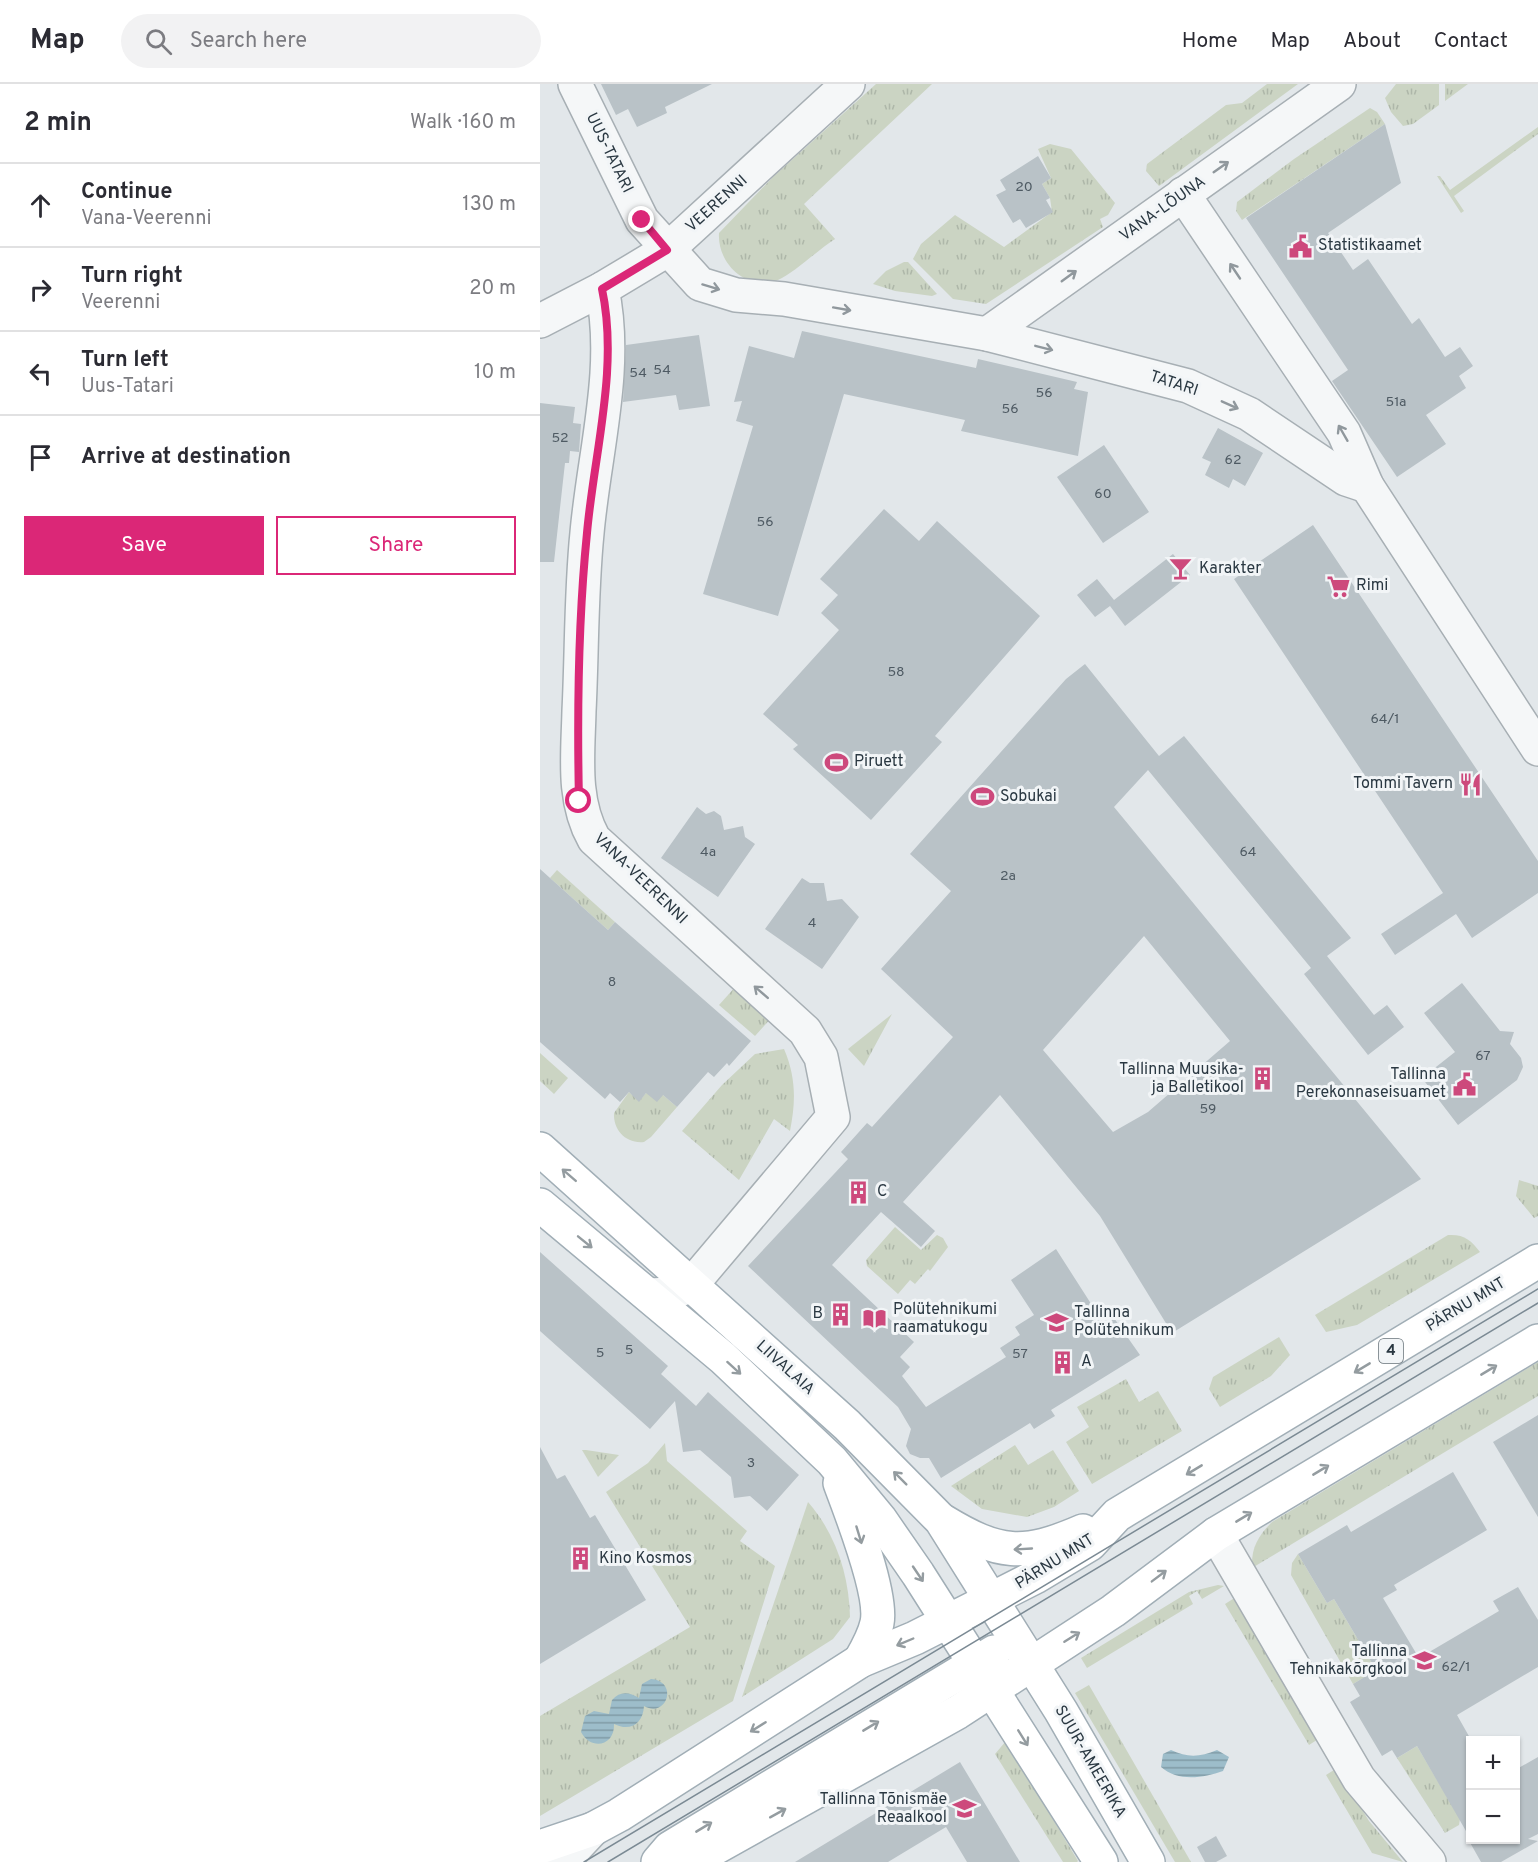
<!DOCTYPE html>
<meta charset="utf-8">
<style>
body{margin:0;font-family:Overpass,sans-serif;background:#f2f2f3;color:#2b2b33}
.controls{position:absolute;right:18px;bottom:18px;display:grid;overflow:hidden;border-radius:0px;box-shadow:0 2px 4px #0004}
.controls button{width:54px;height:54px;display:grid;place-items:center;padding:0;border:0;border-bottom:2px solid #e1e1e2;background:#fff;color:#2b2b33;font:30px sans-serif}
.stop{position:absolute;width:18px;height:18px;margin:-14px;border:4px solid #db2777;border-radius:50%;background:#fff}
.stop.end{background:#db2777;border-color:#fff;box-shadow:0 2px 6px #0008}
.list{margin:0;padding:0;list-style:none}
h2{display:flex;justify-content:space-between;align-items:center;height:78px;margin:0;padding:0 24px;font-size:26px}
h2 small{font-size:20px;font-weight:400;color:#7c7c81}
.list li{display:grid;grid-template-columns:39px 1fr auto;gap:18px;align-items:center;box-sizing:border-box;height:84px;padding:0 24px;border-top:2px solid #e1e1e2}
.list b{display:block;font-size:22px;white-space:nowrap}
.list p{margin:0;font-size:20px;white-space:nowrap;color:#7c7c81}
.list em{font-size:20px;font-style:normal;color:#7c7c81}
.actions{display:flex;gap:12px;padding:18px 24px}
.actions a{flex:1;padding:14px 0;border:2px solid #db2777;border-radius:0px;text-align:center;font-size:21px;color:#db2777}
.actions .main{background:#db2777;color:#fff}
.icon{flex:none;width:33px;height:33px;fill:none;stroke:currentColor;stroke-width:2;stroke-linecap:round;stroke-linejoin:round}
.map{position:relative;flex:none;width:998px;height:1778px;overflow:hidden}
header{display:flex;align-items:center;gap:36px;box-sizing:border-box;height:84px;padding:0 30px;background:#fff;border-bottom:2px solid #e1e1e2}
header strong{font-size:28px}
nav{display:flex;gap:33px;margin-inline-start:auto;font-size:21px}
.search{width:420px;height:54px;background:#f2f2f3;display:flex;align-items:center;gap:15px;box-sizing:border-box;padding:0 21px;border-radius:33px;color:#7c7c81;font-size:22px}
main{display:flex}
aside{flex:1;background:#fff}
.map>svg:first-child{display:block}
.grass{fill:url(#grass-tufts)}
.water{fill:url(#water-rules)}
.building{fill:#b9c2c7;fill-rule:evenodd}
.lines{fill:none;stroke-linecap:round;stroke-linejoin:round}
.minor-casing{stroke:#a7afb4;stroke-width:36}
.major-casing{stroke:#a1aeb6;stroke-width:36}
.minor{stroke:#f5f7f8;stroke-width:33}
.major{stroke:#fff;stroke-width:33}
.tram{stroke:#7b8a94;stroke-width:1.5}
.oneway{stroke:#90989d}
.oneway2{stroke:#949ca0}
.route{stroke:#db2777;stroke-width:8}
.labels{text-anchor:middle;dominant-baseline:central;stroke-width:6;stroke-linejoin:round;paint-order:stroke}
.number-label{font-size:14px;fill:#4e5a63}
.shield{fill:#f2f5f7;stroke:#667178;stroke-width:1.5}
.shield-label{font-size:15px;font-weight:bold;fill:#2a3842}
.street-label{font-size:16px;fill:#2a3842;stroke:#f2f5f7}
.poi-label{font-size:16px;fill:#2a3842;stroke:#f2f5f7;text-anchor:start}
</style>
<header>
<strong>Map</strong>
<div class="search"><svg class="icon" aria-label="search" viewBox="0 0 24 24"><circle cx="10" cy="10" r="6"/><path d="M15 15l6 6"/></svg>Search here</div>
<nav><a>Home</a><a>Map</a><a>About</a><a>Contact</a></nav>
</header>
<main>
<aside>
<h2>2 min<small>Walk · 160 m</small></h2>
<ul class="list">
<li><svg class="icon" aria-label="ahead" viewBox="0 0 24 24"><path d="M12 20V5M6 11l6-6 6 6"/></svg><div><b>Continue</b><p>Vana-Veerenni</p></div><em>130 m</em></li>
<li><svg class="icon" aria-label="right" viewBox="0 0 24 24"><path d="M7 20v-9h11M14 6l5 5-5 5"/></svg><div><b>Turn right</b><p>Veerenni</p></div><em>20 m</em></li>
<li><svg class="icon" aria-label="left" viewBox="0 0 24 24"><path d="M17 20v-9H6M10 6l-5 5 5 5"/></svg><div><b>Turn left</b><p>Uus-Tatari</p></div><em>10 m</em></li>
<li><svg class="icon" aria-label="arrive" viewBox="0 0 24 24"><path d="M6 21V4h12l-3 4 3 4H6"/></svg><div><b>Arrive at destination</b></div></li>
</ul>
<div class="actions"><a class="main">Save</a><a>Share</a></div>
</aside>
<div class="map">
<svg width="998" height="1778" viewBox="0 0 998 1778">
<defs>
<pattern id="grass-tufts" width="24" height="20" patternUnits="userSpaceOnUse" patternTransform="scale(1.5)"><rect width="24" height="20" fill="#cbd4c3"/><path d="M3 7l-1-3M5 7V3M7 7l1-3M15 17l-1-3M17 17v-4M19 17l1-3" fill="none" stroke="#aeb7a9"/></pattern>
<pattern id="water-rules" width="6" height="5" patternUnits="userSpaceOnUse" patternTransform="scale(1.5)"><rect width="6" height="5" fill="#9dbdca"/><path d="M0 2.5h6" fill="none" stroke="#809ba6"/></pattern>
</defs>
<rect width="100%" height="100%" fill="#e2e7ea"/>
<g class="grass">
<path d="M336,0H392L264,120L295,155C279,165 254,189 238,196C206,208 177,179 179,149L233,93Z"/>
<path d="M727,0H758L619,102L606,87L607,80L686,21L702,19Z"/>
<path d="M856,0H899V21L873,40L863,42L851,28L845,14Z"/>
<path d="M905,0H928L905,17Z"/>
<path d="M830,24L837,28L845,40L702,136L696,127L697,118L754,75Z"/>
<path d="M998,43V50L914,112L924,127L921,129L897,92H900L910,106Z"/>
<path d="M510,60L531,65L575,119L568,131L560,135L563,143L446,220L413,215L373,175L381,160L415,131L464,163L512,128L510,114L502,100L511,94L498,65Z"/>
<path d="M364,178H368L397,210L392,212L355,207L333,200L346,187Z"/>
<path d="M17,786L75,838L68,846L10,794Z"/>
<path d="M197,901L233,932L215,952L179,921Z"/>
<path d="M352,930L324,982L308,965Z"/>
<path d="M244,965C256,993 256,1017 250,1047L234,1035L199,1096L142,1047L182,1001L215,970Z"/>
<path d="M0,969L28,994L14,1010L0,997Z"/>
<path d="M89,1008L99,1017L106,1009L123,1011L137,1023L111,1053L104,1058C86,1060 73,1046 74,1029Z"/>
<path d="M979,1096L998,1102V1132L994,1134L976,1112Z"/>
<path d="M355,1143L381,1166L397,1151L403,1154L408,1163L390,1187L388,1185L375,1200L370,1196L358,1210L327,1182L326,1176Z"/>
<path d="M908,1151C924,1150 931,1156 940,1168L817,1241L786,1248L775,1231Z"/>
<path d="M739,1253L750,1271L731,1292L680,1323L669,1305L673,1293Z"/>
<path d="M998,1278V1312L712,1484C711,1464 718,1452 732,1438Z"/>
<path d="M586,1295L599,1318L618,1307L642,1347L552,1400L526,1358L549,1343L537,1323Z"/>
<path d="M125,1359L127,1377L207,1447L200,1457L235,1482L193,1617L0,1732V1632L150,1543L66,1408L108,1379Z"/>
<path d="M475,1361L488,1381L513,1366L539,1407L514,1423L487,1433L442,1425L411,1402Z"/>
<path d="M42,1366H46L79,1371L58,1393Z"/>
<path d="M268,1418C296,1450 309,1491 310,1533L293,1555L202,1613Z"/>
<path d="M758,1470L787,1519L794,1515L836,1586L813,1600L751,1491L752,1479Z"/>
<path d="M678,1501L684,1502L662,1515L657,1507L649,1512L653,1520L547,1584L541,1574L649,1508Z"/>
<path d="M696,1513L780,1654L769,1661L685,1520Z"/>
<path d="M549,1601L651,1778H635L535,1609Z"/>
<path d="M466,1657L538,1777L537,1778H523L455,1670Z"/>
<path d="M877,1662L920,1735L919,1741L905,1749L857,1674Z"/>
<path d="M797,1684L829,1737L863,1778L832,1769L786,1691Z"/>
</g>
<g class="water">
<path d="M111,1595C139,1597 127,1635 104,1622C103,1640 90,1648 74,1640C75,1662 51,1667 41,1648L45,1632L54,1627L69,1630L72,1616C80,1607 89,1608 99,1614L102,1600Z"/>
<path d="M631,1666C648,1674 660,1673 677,1666L689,1673L683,1687C663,1694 638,1698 621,1683L623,1670Z"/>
</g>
<g class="building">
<path d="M61,0H172L125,23L127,29L97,43L88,25L76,31Z"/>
<path d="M845,40L861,99L788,149L813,186L828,175L872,240L879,234L905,273L920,263L933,282L919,292L926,304L886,331L906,360L857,393L792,297L808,286L706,134Z"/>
<path d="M498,72L511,94L502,100L510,114L506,116L513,128L486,144L480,135L473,139L456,111L466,106L460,96Z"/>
<path d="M262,247L436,284L438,275L537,298L534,305L548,308L538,372L421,347L425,336L304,310L238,532L163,510L213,342L196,337L202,317L194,318L209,262L254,274Z"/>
<path d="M159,251L170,322L139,326L136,311L83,318L86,261Z"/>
<path d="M0,319L35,323L33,339L41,340L39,368L30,367L29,379H25L14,478H0Z"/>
<path d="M678,344L723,369L705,402L693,395L689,404L665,391L671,378L662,374Z"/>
<path d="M564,361L609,428L563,459L517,393Z"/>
<path d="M344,425L379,457L397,437L500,532L395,652L402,658L331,736L253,665L258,661L223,630L299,546L281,529L298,511L280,495Z"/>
<path d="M773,441L998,777V809L932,854L916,830L855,871L841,850L903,809L694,495Z"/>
<path d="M633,470L650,491L585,542L570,522L555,533L537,511L557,495L574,516Z"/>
<path d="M545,580L619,672L644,652L811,854L787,872L834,931L847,921L864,943L828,971L764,890L771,884L608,686L574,723L881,1095L632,1249L560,1132L460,1011L363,1118L395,1147L381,1163L341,1128L292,1181L374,1258L360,1273L370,1283L362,1292L386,1323L466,1273L460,1264L480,1251L475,1243L494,1231L471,1196L516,1165L564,1240L574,1234L600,1271L511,1326L515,1332L505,1338L494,1345L490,1339L401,1394L389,1374H380L370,1370L366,1362L371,1345L358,1323L208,1182L308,1075L301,1068L327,1039L332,1043L413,953L341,885L411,807L370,770L526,595ZM604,852L690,957L608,1028L573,1048L503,966Z"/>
<path d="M157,723L166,730L174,727L181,732L184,746L203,742L205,753L215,760L178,813L121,774Z"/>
<path d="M0,785L68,846L75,838L211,957L189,982L187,979L174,993L168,988L137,1023L123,1011L117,1018L106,1009L99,1018L89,1008L80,1018L70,1009L65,1015L0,958Z"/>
<path d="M262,794L270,799H284L287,817L302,815L319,833L282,885L225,845Z"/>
<path d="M922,899L960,947L974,948L970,960L981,974L983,983L977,996L918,1041L882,994L915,968L884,929Z"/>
<path d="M0,1168L128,1282L121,1290L156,1322L168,1308L259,1391L227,1427L210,1412L194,1414L191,1393L160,1366L143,1368L135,1317L110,1345L0,1247Z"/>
<path d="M998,1331V1433L953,1358Z"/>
<path d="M0,1363L17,1395L25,1391L50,1434L55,1431L106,1516L0,1580Z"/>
<path d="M913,1388L947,1446L854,1501L857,1506L843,1514L879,1574L959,1527L953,1517L978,1503L998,1536V1583L917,1631L930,1654V1754L877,1662L857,1674L852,1666L842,1672L810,1618L820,1612L813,1600L836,1586L794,1515L787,1519L758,1470L807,1441L811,1448Z"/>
<path d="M998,1673V1750L988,1755L998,1757L961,1778H941L928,1755H975V1686Z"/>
<path d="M420,1678L480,1778H427L406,1743L348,1778H255Z"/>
<path d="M676,1752L687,1772L676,1778H665L657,1763Z"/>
</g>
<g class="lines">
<defs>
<g id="minor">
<path d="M35,0L102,136L160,200L196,211L244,215L447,250L648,302L709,330L806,395L827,402"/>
<path d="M643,110L804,349L827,402L998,665"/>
<path d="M62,205C79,284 54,369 47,449C41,508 42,567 39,627C38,671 32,716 54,755L265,947L281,973L293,1033L152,1200L131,1210L109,1211"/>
<path d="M0,237L62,205L127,166L308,0"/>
<path d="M447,250L799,0"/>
<path d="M676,1450L819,1695L889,1778"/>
<path d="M22,1778L53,1745"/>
</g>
<g id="major">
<path d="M0,1065L307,1341L401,1436L521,1627L608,1778"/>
<path d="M0,1121L183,1274L292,1377L340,1435L378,1490L561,1778"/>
<path d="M300,1399C311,1428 343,1511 337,1539C334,1553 327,1565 320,1577"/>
<path d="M403,1437C459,1471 483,1473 543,1447"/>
<path d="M0,1763L53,1745L79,1731L320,1577L375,1554L495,1493L550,1460L577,1431L998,1177"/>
<path d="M118,1778L130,1764L454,1568"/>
<path d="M150,1778L418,1628L573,1527L676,1450L998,1257"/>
</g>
</defs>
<use href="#minor" class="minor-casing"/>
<use href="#major" class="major-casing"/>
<use href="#minor" class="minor"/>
<use href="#major" class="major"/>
<g class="tram">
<path d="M44,1778L998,1205"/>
<path d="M68,1778L998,1219"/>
</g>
</g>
<defs><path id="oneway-shaft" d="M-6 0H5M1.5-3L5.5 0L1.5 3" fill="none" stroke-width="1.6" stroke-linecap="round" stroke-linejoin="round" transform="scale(1.5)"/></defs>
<g class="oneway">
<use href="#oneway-shaft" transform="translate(681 83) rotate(-35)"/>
<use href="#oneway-shaft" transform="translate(695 187) rotate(-124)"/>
<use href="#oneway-shaft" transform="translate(529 192) rotate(-36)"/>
<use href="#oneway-shaft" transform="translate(171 203) rotate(17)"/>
<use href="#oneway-shaft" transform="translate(302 225) rotate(10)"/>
<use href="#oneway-shaft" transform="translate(504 264) rotate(14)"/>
<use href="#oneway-shaft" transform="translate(690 321) rotate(24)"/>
<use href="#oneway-shaft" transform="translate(803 349) rotate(-120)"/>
<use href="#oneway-shaft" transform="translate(221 908) rotate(-139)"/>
</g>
<g class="oneway2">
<use href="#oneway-shaft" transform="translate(29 1091) rotate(-139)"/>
<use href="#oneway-shaft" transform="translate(45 1158) rotate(39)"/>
<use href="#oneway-shaft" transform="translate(194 1284) rotate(42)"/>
<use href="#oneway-shaft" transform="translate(822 1284) rotate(149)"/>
<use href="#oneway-shaft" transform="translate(949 1286) rotate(-31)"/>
<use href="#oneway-shaft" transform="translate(654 1386) rotate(149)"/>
<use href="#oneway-shaft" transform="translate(781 1386) rotate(-31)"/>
<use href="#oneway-shaft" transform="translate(360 1394) rotate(-135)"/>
<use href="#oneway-shaft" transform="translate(704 1433) rotate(-31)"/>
<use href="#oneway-shaft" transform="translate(319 1451) rotate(73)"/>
<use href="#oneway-shaft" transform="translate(483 1465) rotate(177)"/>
<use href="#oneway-shaft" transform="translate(378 1490) rotate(56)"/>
<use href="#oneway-shaft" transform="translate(619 1492) rotate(-37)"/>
<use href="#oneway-shaft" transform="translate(532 1553) rotate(-32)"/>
<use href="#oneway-shaft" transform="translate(365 1558) rotate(157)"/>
<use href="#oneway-shaft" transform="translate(331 1642) rotate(-31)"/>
<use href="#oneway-shaft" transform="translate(218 1643) rotate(148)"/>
<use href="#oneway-shaft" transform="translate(483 1654) rotate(58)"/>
<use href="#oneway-shaft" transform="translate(238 1729) rotate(-29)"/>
<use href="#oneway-shaft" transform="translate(164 1743) rotate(-31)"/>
</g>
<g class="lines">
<path class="route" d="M39,717C37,628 38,538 47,449C54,369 79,284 62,205L127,166L102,136"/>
</g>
<defs>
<symbol id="civic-bare" viewBox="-9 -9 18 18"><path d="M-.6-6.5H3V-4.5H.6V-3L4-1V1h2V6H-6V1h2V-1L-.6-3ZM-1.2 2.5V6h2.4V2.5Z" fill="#cd497c" stroke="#f2f5f7" stroke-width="2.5" paint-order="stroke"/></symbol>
<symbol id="bar-bare" viewBox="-9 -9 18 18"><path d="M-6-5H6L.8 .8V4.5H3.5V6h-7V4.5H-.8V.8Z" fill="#cd497c" stroke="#f2f5f7" stroke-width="2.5" paint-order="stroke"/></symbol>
<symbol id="supermarket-bare" viewBox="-9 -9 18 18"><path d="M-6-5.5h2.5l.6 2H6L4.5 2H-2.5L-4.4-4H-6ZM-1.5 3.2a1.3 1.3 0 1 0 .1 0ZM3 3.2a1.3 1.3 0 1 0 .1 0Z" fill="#cd497c" stroke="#f2f5f7" stroke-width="2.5" paint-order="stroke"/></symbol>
<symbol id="stadium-bare" viewBox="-9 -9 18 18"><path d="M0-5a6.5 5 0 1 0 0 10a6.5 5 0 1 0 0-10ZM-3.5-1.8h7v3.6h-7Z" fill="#cd497c" stroke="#f2f5f7" stroke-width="2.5" paint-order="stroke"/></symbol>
<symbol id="restaurant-bare" viewBox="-9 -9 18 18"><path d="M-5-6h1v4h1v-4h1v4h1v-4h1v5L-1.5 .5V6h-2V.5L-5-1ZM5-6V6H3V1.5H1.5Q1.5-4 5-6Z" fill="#cd497c" stroke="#f2f5f7" stroke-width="2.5" paint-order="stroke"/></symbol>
<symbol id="building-bare" viewBox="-9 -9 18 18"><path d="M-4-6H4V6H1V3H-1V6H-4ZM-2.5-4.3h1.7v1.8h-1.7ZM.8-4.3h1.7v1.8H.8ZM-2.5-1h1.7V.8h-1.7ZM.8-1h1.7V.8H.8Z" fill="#cd497c" stroke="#f2f5f7" stroke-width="2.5" paint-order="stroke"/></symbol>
<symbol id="library-bare" viewBox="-9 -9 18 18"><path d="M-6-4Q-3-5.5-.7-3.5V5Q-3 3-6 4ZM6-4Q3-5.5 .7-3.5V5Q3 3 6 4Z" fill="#cd497c" stroke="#f2f5f7" stroke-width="2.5" paint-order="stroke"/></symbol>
<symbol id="university-bare" viewBox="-9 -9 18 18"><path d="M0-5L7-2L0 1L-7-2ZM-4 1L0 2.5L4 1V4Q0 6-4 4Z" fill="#cd497c" stroke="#f2f5f7" stroke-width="2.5" paint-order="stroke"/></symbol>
<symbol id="school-bare" viewBox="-9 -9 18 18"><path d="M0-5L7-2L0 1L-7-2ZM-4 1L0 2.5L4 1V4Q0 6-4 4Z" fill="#cd497c" stroke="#f2f5f7" stroke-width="2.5" paint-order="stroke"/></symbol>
</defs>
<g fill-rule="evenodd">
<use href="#civic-bare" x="744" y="146" width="33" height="33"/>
<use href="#bar-bare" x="624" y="468" width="33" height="33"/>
<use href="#supermarket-bare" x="782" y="486" width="33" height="33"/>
<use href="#stadium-bare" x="280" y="662" width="33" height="33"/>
<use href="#restaurant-bare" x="914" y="684" width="33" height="33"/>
<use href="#stadium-bare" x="426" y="696" width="33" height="33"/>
<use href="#building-bare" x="706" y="978" width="33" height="33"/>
<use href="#civic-bare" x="908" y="984" width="33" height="33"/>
<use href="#building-bare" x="302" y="1092" width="33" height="33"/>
<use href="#building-bare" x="284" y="1214" width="33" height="33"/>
<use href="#library-bare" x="318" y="1218" width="33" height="33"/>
<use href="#university-bare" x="500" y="1222" width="33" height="33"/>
<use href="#building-bare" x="506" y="1262" width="33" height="33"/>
<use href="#building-bare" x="24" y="1458" width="33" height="33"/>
<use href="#university-bare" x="868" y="1560" width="33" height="33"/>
<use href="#school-bare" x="408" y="1708" width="33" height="33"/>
</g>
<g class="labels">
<g class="number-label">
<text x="484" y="103">20</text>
<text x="122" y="286">54</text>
<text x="98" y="289">54</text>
<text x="504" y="309">56</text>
<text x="856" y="318">51a</text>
<text x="470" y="325">56</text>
<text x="20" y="354">52</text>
<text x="693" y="376">62</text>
<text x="563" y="410">60</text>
<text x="225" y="438">56</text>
<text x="356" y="588">58</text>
<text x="845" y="635">64/1</text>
<text x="168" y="768">4a</text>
<text x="708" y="768">64</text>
<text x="468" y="792">2a</text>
<text x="272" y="839">4</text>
<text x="72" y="898">8</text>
<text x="943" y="972">67</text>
<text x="668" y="1025">59</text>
<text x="89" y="1266">5</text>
<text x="60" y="1269">5</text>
<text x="480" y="1270">57</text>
<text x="211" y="1379">3</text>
<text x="916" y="1583">62/1</text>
</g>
<rect class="shield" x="839" y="1255" width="24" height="24" rx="4.5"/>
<g class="shield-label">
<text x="851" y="1267">4</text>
</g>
<g class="street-label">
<text transform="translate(69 69) rotate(64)">UUS-TATARI</text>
<text transform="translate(177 120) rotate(-42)">VEERENNI</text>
<text transform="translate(623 125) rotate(-35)">VANA-LÕUNA</text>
<text transform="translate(634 300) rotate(18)">TATARI</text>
<text transform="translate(100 795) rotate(44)">VANA-VEERENNI</text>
<text transform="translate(926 1221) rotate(-31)">PÄRNU MNT</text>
<text transform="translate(245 1284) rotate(42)">LIIVALAIA</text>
<text transform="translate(515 1478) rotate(-32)">PÄRNU MNT</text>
<text transform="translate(550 1678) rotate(60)">SUUR-AMEERIKA</text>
</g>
<g class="poi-label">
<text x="778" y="162">Statistikaamet</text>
<text x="659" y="485">Karakter</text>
<text x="816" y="502">Rimi</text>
<text x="314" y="678">Piruett</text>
<text x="913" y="700" text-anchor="end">Tommi Tavern</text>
<text x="460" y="713">Sobukai</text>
<text x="704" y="986" text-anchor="end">Tallinna Muusika-<tspan x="704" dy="18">ja Balletikool</tspan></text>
<text x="906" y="991" text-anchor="end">Tallinna<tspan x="906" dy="18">Perekonnaseisuamet</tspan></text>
<text x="337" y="1108">C</text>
<text x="353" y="1226">Polütehnikumi<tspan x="353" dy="18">raamatukogu</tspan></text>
<text x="534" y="1229">Tallinna<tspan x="534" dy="18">Polütehnikum</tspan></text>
<text x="283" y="1230" text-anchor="end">B</text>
<text x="541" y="1278">A</text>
<text x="59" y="1475">Kino Kosmos</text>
<text x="867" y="1568" text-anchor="end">Tallinna<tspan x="867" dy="18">Tehnikakõrgkool</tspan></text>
<text x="407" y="1716" text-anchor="end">Tallinna Tõnismäe<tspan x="407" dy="18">Reaalkool</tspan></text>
</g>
</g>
</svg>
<div class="controls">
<button>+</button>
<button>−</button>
</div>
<div class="stop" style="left:39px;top:717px"></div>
<div class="stop end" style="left:102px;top:136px"></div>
</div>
</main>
